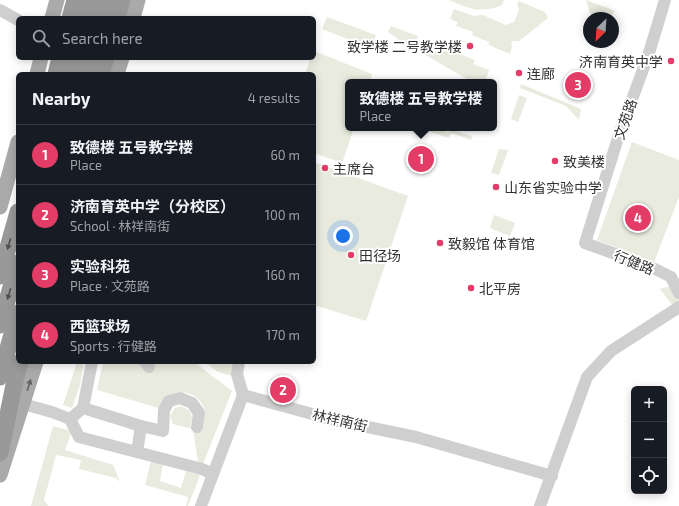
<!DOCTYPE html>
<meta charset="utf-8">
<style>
body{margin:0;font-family:"Exo 2","Noto Sans SC",sans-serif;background:#242831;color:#f1f3f6}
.controls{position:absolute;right:12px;bottom:12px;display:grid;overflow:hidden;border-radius:6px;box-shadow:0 2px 10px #0003}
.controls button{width:36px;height:36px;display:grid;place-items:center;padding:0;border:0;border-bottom:1px solid #363941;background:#171b24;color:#f1f3f6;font:20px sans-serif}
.compass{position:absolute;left:583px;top:12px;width:36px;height:36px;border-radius:50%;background:#171b24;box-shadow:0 2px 10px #0003;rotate:205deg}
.you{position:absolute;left:343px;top:236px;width:14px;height:14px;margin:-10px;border:3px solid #fff;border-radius:50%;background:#1a73e8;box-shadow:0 0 0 6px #1a73e833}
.badge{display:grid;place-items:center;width:26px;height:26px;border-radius:50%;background:#e23c67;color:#fff;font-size:13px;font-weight:700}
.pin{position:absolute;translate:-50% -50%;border:2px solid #fff;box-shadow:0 1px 4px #0006}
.popup{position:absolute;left:345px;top:79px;width:152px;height:52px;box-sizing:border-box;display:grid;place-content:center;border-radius:6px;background:#171b24;filter:drop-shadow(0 1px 3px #0005);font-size:13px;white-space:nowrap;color:#9ea1a6}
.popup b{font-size:15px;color:#f1f3f6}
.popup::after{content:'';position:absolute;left:50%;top:100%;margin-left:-8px;border:8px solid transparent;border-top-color:#171b24}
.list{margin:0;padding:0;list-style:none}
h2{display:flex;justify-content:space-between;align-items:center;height:52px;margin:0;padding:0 16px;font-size:17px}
h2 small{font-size:13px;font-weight:400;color:#9ea1a6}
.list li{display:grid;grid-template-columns:26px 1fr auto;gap:12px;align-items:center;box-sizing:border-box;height:60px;padding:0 16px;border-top:1px solid #363941}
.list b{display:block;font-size:15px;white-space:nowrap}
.list p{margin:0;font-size:13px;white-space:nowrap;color:#9ea1a6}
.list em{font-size:13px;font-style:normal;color:#9ea1a6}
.icon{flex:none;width:22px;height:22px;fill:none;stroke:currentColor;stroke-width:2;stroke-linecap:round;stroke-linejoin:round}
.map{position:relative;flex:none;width:679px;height:506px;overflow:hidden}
.search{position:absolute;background:#171b24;box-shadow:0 2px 10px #0003;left:16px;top:16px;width:300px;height:44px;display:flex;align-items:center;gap:10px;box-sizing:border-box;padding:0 14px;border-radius:6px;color:#9ea1a6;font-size:15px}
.panel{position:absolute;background:#171b24;box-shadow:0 2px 10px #0003;left:16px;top:72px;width:300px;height:292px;border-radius:6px}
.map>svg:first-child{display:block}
.green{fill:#e8ebde}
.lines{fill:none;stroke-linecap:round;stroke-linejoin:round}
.minor{stroke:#cfcfcf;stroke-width:12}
.major{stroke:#aaa;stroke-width:15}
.highway{stroke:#999;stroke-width:17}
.oneway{fill:#515151}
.oneway2{fill:#626262}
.poi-dot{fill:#e23c67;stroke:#fff;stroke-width:1.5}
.labels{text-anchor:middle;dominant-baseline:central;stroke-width:4;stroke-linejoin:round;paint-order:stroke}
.poi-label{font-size:14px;fill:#323232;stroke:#fff;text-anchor:start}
.street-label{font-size:14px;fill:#323232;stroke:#fff}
</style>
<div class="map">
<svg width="679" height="506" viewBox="0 0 679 506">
<rect width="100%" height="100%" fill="#fff"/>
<g class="green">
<path d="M449,0H504L501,6C478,13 470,9 449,0Z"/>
<path d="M586,0L613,10L614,12L611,18L593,17L590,13Z"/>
<path d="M519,1L545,12L548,18L519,41H513L511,43L512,46L510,54L489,45V42L472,35L473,32L456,26L458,22L450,19L454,9L474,16L483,15L506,25L514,22L519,10L517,4Z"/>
<path d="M327,17L376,35L371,48L322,29Z"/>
<path d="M391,26L418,36L416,41L436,48L439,41L460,49L459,54L475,60L473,64L489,70L485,82H472L398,39L388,32Z"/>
<path d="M314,51L372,74L370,82H348V128H354L342,163L314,153V74H305L311,58H314Z"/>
<path d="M521,84L581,109L579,120L566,106L520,88Z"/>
<path d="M519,95L527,98L518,122L511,119Z"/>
<path d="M405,128H433L449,133L450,129L472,136L471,140L451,133L449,138L418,128L417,131Z"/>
<path d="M632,142L679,160V197L654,262L597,240Z"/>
<path d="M499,149L508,150L499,175L491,173Z"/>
<path d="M314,162L408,196L366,321L314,305Z"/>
<path d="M494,215L515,223L510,236L490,228Z"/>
<path d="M671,286L679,299V302L673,306L660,289Z"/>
<path d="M77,362H84L80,385L72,408L63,405Z"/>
<path d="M103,362H138L147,371L151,362H194L232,391L203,464L198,462L193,429L173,424L170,416L175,408L181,406L190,411L192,419L190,426L201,431C202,426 205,418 205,412C201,388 165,385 159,408L97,390Z"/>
<path d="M205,362H239L238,378L218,372Z"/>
<path d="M53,426L72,431L65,450L113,465L120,482L116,478L79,469L81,460L56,455L44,500L48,506H31Z"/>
<path d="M151,461L163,464L160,481L181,488L186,471L200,475L188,506H186L188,497L145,485Z"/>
</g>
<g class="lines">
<g class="minor">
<path d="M665,0L649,53L618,138L585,243L651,267L671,277L679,293"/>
<path d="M0,10L18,20"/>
<path d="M145,362L149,367"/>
<path d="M239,362L237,374L243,395"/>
<path d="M23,404L52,412L70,419L79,437L202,469L213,474"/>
<path d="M83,408L92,362"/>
<path d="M70,419L83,408L141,426L163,431L164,410L169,401L180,398L192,403L199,413L197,427"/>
<path d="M137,452L141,426"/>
<path d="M201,506L243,395L334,420L416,437L552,476"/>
<path d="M540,506L587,377L611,351L679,307"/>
</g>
<g class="major">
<path d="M52,18L57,0"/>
<path d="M133,18L138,0"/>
<path d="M37,74L41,58"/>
<path d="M117,74L122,58"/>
<path d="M0,207L18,142"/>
<path d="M0,475L36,362"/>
</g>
<g class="highway">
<path d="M70,18L75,0"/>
<path d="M87,18L92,0"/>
<path d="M102,18L107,0"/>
<path d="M117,18L122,0"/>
<path d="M56,74L60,58"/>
<path d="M72,74L77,58"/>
<path d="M86,74L90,58"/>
<path d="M101,74L106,58"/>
<path d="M0,276L18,212"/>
<path d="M0,325L18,263"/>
<path d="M0,377L18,313"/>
<path d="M0,453L14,385L20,362"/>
</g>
</g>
<defs><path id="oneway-solid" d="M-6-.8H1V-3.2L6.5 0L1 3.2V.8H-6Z"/></defs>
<g class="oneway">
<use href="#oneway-solid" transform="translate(9 244) rotate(106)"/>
<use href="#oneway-solid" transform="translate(9 294) rotate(106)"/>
</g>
<use class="oneway2" href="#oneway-solid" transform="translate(29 385) rotate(-73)"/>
<g class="poi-dot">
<circle cx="470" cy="46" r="4"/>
<circle cx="671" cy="61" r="4"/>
<circle cx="519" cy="73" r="4"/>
<circle cx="555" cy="161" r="4"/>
<circle cx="325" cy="168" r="4"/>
<circle cx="496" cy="187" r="4"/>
<circle cx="440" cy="243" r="4"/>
<circle cx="351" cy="255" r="4"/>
<circle cx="471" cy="288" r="4"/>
</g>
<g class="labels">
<g class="poi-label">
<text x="462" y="46" text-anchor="end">致学楼 二号教学楼</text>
<text x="663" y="61" text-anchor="end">济南育英中学</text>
<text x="527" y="73">连廊</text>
<text x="563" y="161">致美楼</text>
<text x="333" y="168">主席台</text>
<text x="504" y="187">山东省实验中学</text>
<text x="448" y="243">致毅馆 体育馆</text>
<text x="359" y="255">田径场</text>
<text x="479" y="288">北平房</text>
</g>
<g class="street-label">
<text transform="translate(625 119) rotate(-71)">文苑路</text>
<text transform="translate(634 262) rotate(22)">行健路</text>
<text transform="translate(340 420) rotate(13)">林祥南街</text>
</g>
</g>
</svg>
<div class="controls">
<button>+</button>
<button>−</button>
<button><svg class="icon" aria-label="locate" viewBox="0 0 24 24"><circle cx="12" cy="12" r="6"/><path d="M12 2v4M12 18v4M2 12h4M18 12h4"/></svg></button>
</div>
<svg class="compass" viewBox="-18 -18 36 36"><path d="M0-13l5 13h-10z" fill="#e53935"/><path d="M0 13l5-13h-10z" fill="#9ea1a6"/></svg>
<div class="you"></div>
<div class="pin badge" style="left:421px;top:159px">1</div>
<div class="popup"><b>致德楼 五号教学楼</b>Place</div>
<div class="pin badge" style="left:283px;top:390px">2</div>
<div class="pin badge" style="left:578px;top:85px">3</div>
<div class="pin badge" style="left:638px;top:218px">4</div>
<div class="search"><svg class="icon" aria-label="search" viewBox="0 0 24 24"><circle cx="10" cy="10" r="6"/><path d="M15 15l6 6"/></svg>Search here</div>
<section class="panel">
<h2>Nearby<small>4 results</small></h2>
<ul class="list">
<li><span class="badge">1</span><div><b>致德楼 五号教学楼</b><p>Place</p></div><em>60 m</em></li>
<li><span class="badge">2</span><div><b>济南育英中学（分校区）</b><p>School · 林祥南街</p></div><em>100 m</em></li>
<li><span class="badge">3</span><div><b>实验科苑</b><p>Place · 文苑路</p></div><em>160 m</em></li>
<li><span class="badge">4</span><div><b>西篮球场</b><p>Sports · 行健路</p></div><em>170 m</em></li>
</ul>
</section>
</div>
